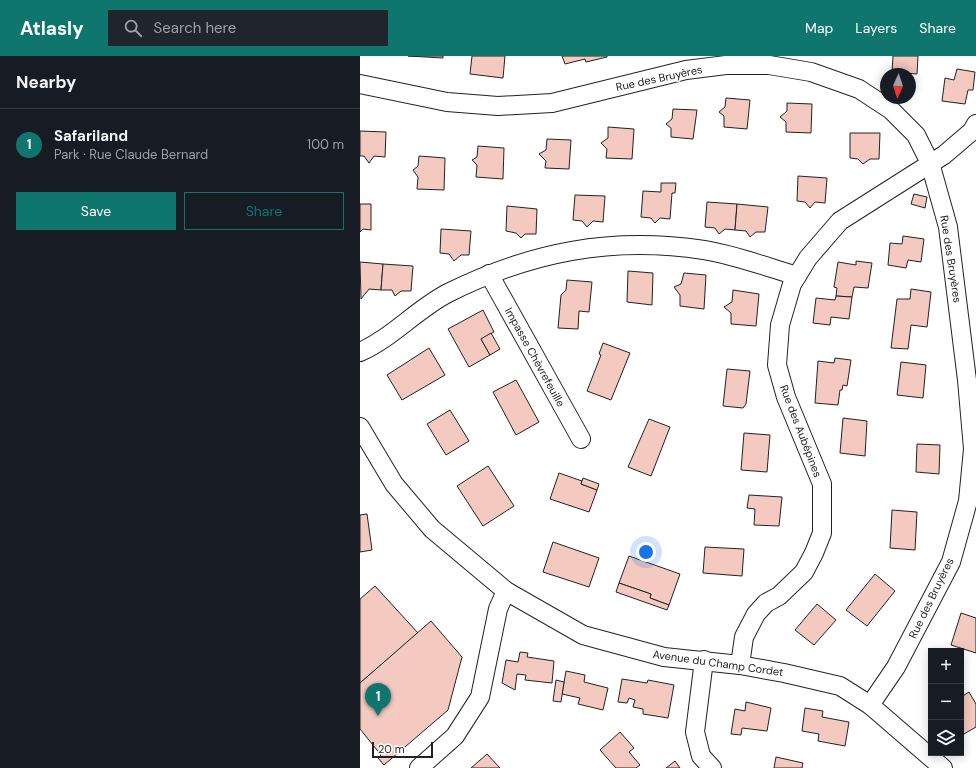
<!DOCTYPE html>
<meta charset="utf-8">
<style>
body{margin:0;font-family:"DM Sans",sans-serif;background:#20242c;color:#f1f3f6}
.controls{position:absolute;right:12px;bottom:12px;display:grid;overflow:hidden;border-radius:0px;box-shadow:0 2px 10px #0003}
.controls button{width:36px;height:36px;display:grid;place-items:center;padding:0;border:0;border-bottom:1px solid #363941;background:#171b24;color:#f1f3f6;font:20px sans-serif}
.compass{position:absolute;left:520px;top:12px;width:36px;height:36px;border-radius:50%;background:#171b24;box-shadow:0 2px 10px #0003;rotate:183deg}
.scale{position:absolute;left:12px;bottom:10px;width:61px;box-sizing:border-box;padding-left:4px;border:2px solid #222;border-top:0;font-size:11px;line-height:14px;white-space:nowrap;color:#222;-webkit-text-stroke:3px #fff;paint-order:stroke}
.you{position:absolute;left:286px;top:496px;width:14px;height:14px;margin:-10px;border:3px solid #fff;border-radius:50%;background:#1a73e8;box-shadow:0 0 0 6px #1a73e833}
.badge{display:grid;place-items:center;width:26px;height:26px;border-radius:50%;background:#0f766e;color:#fff;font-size:13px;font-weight:700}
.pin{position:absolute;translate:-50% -33px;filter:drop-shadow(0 1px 2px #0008)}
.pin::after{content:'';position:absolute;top:21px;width:14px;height:12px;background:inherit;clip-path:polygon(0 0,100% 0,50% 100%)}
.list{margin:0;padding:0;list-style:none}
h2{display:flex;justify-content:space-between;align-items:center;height:52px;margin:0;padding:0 16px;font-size:17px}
h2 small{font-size:13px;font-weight:400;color:#9ea1a6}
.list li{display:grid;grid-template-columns:26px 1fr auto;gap:12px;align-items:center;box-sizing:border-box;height:72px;padding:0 16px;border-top:1px solid #363941}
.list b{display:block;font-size:15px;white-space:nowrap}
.list p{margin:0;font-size:13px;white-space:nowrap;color:#9ea1a6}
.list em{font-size:13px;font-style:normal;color:#9ea1a6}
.actions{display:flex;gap:8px;padding:12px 16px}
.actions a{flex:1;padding:9px 0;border:1px solid #0f766e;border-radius:0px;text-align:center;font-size:14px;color:#0f766e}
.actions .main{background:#0f766e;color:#fff}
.icon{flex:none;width:22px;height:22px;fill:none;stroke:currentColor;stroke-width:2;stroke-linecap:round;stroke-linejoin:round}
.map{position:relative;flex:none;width:616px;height:712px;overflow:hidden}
header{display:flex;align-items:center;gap:24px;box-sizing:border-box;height:56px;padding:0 20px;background:#0f766e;color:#fff}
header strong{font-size:19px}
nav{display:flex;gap:22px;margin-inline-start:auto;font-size:14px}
.search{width:280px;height:36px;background:#20242c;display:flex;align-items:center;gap:10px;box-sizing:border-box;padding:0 14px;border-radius:0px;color:#9ea1a6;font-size:15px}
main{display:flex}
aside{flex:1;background:#171b24}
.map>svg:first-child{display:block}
.building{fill:#f3c9c0;stroke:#222}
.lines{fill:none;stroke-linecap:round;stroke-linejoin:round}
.street-casing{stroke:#222;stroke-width:20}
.street{stroke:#fff;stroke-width:18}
.labels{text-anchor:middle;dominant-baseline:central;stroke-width:3;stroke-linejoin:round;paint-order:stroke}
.street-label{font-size:11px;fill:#222;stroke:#fff}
</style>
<header>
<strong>Atlasly</strong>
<div class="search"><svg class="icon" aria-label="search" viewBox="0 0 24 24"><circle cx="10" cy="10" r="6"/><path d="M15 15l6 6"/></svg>Search here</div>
<nav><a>Map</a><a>Layers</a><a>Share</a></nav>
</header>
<main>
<aside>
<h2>Nearby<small></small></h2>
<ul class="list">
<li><span class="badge">1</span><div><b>Safariland</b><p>Park · Rue Claude Bernard</p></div><em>100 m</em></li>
</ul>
<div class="actions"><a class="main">Save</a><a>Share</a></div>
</aside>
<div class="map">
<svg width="616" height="712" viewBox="0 0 616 712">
<rect width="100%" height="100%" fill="#fff"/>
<g class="building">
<path d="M48,0H83V2Z"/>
<path d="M112,0H145L143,22L110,18Z"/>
<path d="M202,0H247V1L226,6L225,3L205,8Z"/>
<path d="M533,0H558L557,18L532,16Z"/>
<path d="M597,13L615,16L613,34H608L605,48L582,45L585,22L594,24Z"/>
<path d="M366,42L390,44L387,73L364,71V60L359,56L365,51Z"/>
<path d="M427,47L452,48L451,77L426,76V66L420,61L427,55Z"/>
<path d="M313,53L337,54L333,83L311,81V72L306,68L312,63Z"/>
<path d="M248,71L274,73L272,103L246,102L247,93L241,87L248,82Z"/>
<path d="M0,75L26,76L25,101L14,100L9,107L4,100H0Z"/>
<path d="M490,77H520L519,103H510L503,108L498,103L490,102Z"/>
<path d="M187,83L211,84L209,113L185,112L186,105L179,98L186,94Z"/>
<path d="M118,90L144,92L143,123L116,121L117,109L112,104L117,101Z"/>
<path d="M59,100L85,102L84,134L57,133L58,121L53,114L58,110Z"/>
<path d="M438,120L467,122L465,147L455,146L450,152L445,146L437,145Z"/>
<path d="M301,127H316L315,137H312L310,163L300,162L295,167L291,162L281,161L283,135L301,136Z"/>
<path d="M554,138L567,141L565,152L551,148Z"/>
<path d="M215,139L245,140L243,166L233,165L227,171L222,165L213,164Z"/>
<path d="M347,146L377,148L375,174L365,173L359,178L355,172L345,171Z"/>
<path d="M0,148H11V174L3,173L0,176Z"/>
<path d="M377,148L408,151L405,176H396L390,181L386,175L375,174Z"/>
<path d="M147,150L177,153L176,178H165L161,182L156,177L146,175Z"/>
<path d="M81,173L111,175L109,199H101L94,205L89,198L80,197Z"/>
<path d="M543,180L564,183L561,206L548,204L546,212L528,209L530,187L542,188Z"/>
<path d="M496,205L512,207L508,232L494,231L492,241L476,240L477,232L474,231L478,206L496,209Z"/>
<path d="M0,206L23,208L21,234L9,233L1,243Z"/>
<path d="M23,208L53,210L51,235H41L35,240L32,234H21Z"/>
<path d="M268,215L293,217L292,249L267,246Z"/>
<path d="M324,217L346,219L344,253L320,250V239L314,231L321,228Z"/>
<path d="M207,224L232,226L229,256L219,255L218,273L198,272L201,239L206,234Z"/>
<path d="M551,233L571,236L567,271L551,269L548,293L531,292L537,243H550Z"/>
<path d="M373,234L399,238L396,270L371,268V257L364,251L372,246Z"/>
<path d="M476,240L492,241L489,263L471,261L470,269L453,267L456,242L475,244Z"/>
<path d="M123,254L134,276L121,283L130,299L109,311L88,273Z"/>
<path d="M131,277L140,293L130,299L121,283Z"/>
<path d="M243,287L270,297L251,344L227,335L241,299L239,298Z"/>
<path d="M69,292L85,319L42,344L27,319Z"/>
<path d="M475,302L491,304L487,330L483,329L482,334H480L478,349L455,347L458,305L474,307Z"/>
<path d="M541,306L566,309L563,342L537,339Z"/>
<path d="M367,313L390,315L386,348L383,352L363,350Z"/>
<path d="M156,324L179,366L156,379L133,336Z"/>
<path d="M90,354L109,385L86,399L67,368Z"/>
<path d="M483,362L507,365L505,400L480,397Z"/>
<path d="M289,363L310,371L291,420L268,411Z"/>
<path d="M384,377L410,379L407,416L381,414Z"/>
<path d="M557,388L580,389L579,418L556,416Z"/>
<path d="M128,410L154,450L123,470L97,430Z"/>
<path d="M199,417L222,425L221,428L237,434L229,456L190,443Z"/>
<path d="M223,422L239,428L237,434L221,428Z"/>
<path d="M389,439L422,441L419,470L394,469L395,453L387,452Z"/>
<path d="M532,454L557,456L555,494L530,492Z"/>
<path d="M7,458L12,494L0,496V459Z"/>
<path d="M193,486L239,502L229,531L183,516Z"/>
<path d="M345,491L384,493L382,520L343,517Z"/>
<path d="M269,500L320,518L309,549L290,542L291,538L259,527Z"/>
<path d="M515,518L535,535L507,570L486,554Z"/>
<path d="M259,527L291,538L290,542L309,549L307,554L256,536Z"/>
<path d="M15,530L58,577L0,627V543Z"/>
<path d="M457,548L476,564L454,589L435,574Z"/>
<path d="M601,557L616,562V597L591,589Z"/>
<path d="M71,565L102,601L88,654L24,709L18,702L21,699L0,673V627Z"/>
<path d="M160,596L168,597L167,601L194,605L192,627L165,624L166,619L157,618L155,634L142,627L146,604L158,606Z"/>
<path d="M206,615L225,619L224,626L248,632L243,654L218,648L220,642L202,638Z"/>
<path d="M262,623L287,627L288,624L314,629L308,662L283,658V653L273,651L275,644L269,642L267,647L258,646Z"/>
<path d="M196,624L204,626L201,646L193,645Z"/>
<path d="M609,636L616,648V671L604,678L601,674V641Z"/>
<path d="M386,646L411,652L407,675L382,672L381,679L371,678L375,653L385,655Z"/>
<path d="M445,652L463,655L462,661L489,666L485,690L458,685L459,678L442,675Z"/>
<path d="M260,676L274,692L269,696L280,709L276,712H256L240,694Z"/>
<path d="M127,698L140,712H111Z"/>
<path d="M416,701L443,707L442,712H414Z"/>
<path d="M315,705L320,712H306Z"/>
</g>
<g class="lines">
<defs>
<g id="street">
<path d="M0,28L87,46L138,50L192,47L326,14L366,9H409L451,16L499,33L531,54L556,79L570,107L588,171L607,324L613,393L608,445L591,506L536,611L510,649"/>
<path d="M129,218L221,383"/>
<path d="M0,296C32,282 57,253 88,237C171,196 251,180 344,194C375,199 407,211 437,220"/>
<path d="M0,371L34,428L72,473L146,535L223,579L304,601L380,609L424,617L480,630L510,649L583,712"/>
<path d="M344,604L335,676L341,700L352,712"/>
<path d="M380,609L384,581L396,558L406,547L419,540L444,516L454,497L462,477V428L426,341L417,309L420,269L432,228L448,202L480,165L584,99L612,75L616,68"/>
<path d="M59,712L95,680L120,641L138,553L146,535"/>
</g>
</defs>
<use href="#street" class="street-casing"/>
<use href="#street" class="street"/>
</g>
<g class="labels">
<g class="street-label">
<text transform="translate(299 22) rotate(-12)">Rue des Bruyères</text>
<text transform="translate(591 203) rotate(81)">Rue des Bruyères</text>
<text transform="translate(175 301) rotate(61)">Impasse Chèvrefeuille</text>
<text transform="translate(441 375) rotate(69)">Rue des Aubépines</text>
<text transform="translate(571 542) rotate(-64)">Rue des Bruyères</text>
<text transform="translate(358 607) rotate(8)">Avenue du Champ Cordet</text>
</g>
</g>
</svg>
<div class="controls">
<button>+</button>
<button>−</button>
<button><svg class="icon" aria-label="layers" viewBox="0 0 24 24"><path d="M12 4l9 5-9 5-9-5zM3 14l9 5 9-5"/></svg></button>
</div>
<svg class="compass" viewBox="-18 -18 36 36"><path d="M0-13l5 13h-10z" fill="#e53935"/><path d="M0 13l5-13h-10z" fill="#9ea1a6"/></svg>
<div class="scale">20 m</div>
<div class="you"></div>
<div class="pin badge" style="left:18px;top:660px">1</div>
</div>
</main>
